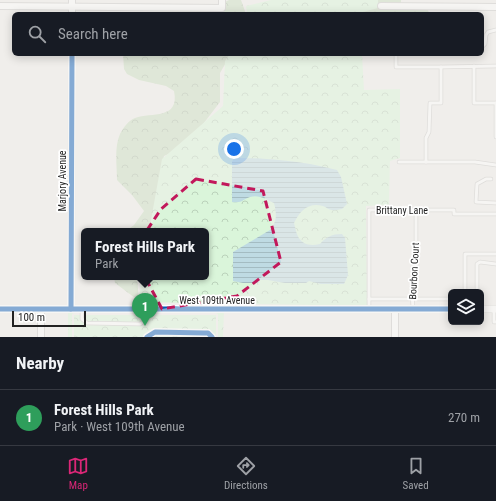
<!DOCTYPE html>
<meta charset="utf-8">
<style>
body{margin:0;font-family:"Roboto Condensed",sans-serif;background:#20242c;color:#f1f3f6}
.controls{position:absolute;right:12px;bottom:12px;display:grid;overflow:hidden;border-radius:6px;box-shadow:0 2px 10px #0003}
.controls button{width:36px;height:36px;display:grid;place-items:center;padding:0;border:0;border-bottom:1px solid #363941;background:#171b24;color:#f1f3f6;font:20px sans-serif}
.scale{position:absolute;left:12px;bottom:10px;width:74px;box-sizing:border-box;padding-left:4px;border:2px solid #222;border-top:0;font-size:11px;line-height:14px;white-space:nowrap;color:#222;-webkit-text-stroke:3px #fff;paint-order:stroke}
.you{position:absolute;left:234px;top:149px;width:14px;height:14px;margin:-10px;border:3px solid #fff;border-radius:50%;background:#1a73e8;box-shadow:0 0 0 6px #1a73e833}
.badge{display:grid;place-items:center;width:26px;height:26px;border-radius:50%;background:#db2777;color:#fff;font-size:13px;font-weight:700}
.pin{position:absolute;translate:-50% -33px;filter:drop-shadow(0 1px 2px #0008)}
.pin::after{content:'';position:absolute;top:21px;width:14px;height:12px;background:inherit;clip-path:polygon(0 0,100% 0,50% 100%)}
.popup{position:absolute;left:81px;top:228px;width:128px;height:52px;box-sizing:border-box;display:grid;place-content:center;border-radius:6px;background:#171b24;filter:drop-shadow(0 1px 3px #0005);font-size:13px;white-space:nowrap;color:#9ea1a6}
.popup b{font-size:15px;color:#f1f3f6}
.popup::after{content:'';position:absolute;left:50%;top:100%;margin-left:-8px;border:8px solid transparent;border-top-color:#171b24}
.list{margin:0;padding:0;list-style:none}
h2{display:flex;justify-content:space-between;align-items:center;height:52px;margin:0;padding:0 16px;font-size:17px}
h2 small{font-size:13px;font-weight:400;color:#9ea1a6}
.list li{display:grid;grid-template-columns:26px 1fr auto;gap:12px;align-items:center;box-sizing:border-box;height:56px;padding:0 16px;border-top:1px solid #363941}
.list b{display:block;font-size:15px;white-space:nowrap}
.list p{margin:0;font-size:13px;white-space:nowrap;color:#9ea1a6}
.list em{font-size:13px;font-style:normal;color:#9ea1a6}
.icon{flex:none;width:22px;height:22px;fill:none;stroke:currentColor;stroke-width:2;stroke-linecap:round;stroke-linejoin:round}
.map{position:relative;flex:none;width:496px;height:337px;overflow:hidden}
.search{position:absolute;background:#171b24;box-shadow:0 2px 10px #0003;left:12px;right:12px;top:12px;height:44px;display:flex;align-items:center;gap:10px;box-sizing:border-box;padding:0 14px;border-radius:6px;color:#9ea1a6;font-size:15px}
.sheet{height:108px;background:#171b24}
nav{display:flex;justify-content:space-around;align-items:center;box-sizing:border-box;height:56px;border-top:1px solid #363941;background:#171b24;font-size:11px;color:#9ea1a6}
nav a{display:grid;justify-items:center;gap:2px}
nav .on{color:#db2777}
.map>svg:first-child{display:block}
.forest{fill:url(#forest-crowns)}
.park{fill:url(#park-crowns)}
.water{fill:url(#water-rules)}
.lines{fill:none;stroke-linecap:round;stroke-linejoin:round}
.service-casing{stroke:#c9c8c7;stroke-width:4.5}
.minor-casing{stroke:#c9c8c7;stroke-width:8}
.tertiary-casing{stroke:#c9c8c7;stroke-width:8}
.service{stroke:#fdfcfc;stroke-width:3}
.minor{stroke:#fdfcfc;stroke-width:6}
.tertiary{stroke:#fdfcfc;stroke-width:7}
.cycleway-casing{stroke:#fff;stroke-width:8}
.cycleway{stroke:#0057b8;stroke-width:5}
.marked{fill:none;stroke:#c2185b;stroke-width:3;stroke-dasharray:8 5;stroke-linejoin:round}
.labels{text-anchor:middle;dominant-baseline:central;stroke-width:3.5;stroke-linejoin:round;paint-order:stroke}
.street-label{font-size:10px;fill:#222;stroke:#fff}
</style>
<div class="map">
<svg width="496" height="337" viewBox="0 0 496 337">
<defs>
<pattern id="forest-crowns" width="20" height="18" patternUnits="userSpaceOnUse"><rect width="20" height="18" fill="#cbdec1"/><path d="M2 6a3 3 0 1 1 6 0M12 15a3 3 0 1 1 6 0" fill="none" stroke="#aebea6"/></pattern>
<pattern id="park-crowns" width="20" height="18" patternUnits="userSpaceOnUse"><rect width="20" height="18" fill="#daf5da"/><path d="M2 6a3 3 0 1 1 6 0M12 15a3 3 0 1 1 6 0" fill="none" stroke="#bbd2bb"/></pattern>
<pattern id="water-rules" width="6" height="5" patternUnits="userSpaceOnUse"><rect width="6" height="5" fill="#bfdbe3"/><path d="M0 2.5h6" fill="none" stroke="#a4bcc2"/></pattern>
</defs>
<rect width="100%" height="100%" fill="#f0eeeb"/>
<g class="forest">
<path d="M229,0H241L246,14H221V11H224L225,2Z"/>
<path d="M342,0H401V3H378V8L427,9L430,14H372L371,12L342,14Z"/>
<path d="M123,54H231L220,73V102L197,132L180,149L164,156L161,170L158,231H126L134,225L144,211L132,195L117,180C117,166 114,147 120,134C123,128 129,120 135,118C151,112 180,120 174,91L166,86L139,80L127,74L124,69Z"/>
<path d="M114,277H137L139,301L115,283Z"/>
</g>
<g class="park">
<path d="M271,0H378V8L359,13L358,14H247L246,6Z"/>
<path d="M230,54H362L364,90L400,89V158L390,161L389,205L366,206L367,306L138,302L142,277H206V231H149L162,159L223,106L225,61Z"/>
<path d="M68,312H224L223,337H218V314L216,313H74L72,314V337H68Z"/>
<rect x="74" y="315" width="142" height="22"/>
</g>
<path class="water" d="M234,158C269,158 303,161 337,170L341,177L347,204L342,209C339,209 335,211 332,210C329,210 326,207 323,206C308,202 300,211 294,223C297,238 301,248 320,244C326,237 332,234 342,234L345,238L348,275L344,284H321L309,281L306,283H285L268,280H260L258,283H243L233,281V252L270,230C277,222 277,214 274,203C267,200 259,194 250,197C241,200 244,203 232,202V162Z"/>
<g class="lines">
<defs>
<g id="service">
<path d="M482,47L485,44L486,35L488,32L496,30"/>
<path d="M396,54V67H441V103H430L429,132L426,138V162"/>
<path d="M474,66V103H496"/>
<path d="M441,67L496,66"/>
<path d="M496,103V137"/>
<path d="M399,162H475L496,165"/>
<path d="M491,179H486L477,184L476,202L496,203"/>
<path d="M465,292V254H496"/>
<path d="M477,292V264L480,262L496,264"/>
<path d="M369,299H409"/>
<path d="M417,299H451"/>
<path d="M82,309V319L87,323L140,324L145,321V309"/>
<path d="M369,309V210H454V214H496"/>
<path d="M413,309L412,291L416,276V210"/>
<path d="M494,309V322H496"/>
</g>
<g id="minor">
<path d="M0,6L222,8V0"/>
<path d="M381,6L496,7"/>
<path d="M72,14V0"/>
<path d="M71,309L72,54"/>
<path d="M41,337V309"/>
<path d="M395,337V309"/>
</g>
<g id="tertiary">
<path d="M0,309H451"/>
<path d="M481,309H496"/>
</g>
</defs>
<use href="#service" class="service-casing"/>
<use href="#minor" class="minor-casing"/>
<use href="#tertiary" class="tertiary-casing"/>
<use href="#service" class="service"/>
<use href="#minor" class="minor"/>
<use href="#tertiary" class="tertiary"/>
<defs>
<g id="cycleway">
<path d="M0,309H451"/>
<path d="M71,309L72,54"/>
<path d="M147,337L155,332L204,333H208L212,337"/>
</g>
</defs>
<use href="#cycleway" class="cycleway-casing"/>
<use href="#cycleway" class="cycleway"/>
</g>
<path d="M0 0H496V337H0ZM196,179L263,191L281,262L237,296L162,309L132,253L161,209Z" fill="#f0eeeb" fill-opacity=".55" fill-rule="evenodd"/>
<path class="marked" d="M196,179L263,191L281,262L237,296L162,309L132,253L161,209Z"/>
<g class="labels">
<g class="street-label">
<text transform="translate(62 181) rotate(-90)">Marjory Avenue</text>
<text x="402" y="210">Brittany Lane</text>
<text transform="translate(414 271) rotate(-87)">Bourbon Court</text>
<text x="217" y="300">West 109th Avenue</text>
</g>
</g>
</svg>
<div class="controls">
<button><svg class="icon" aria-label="layers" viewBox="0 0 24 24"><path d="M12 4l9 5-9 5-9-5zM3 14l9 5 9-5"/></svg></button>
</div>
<div class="scale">100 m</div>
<div class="you"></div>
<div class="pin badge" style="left:145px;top:326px;background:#2e9e5b">1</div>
<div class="popup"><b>Forest Hills Park</b>Park</div>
<div class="search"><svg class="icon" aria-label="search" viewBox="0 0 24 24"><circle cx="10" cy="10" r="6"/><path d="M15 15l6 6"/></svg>Search here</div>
</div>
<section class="sheet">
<h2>Nearby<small></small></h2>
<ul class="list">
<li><span class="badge" style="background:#2e9e5b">1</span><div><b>Forest Hills Park</b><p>Park · West 109th Avenue</p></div><em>270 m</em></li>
</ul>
</section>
<nav>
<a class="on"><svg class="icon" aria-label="map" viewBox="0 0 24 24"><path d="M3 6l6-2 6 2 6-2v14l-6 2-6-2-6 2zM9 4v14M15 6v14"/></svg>Map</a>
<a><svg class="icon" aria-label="directions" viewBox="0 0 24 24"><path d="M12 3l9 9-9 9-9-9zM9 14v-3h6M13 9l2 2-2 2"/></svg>Directions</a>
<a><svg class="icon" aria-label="saved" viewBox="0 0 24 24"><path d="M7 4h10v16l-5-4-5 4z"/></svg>Saved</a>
</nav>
